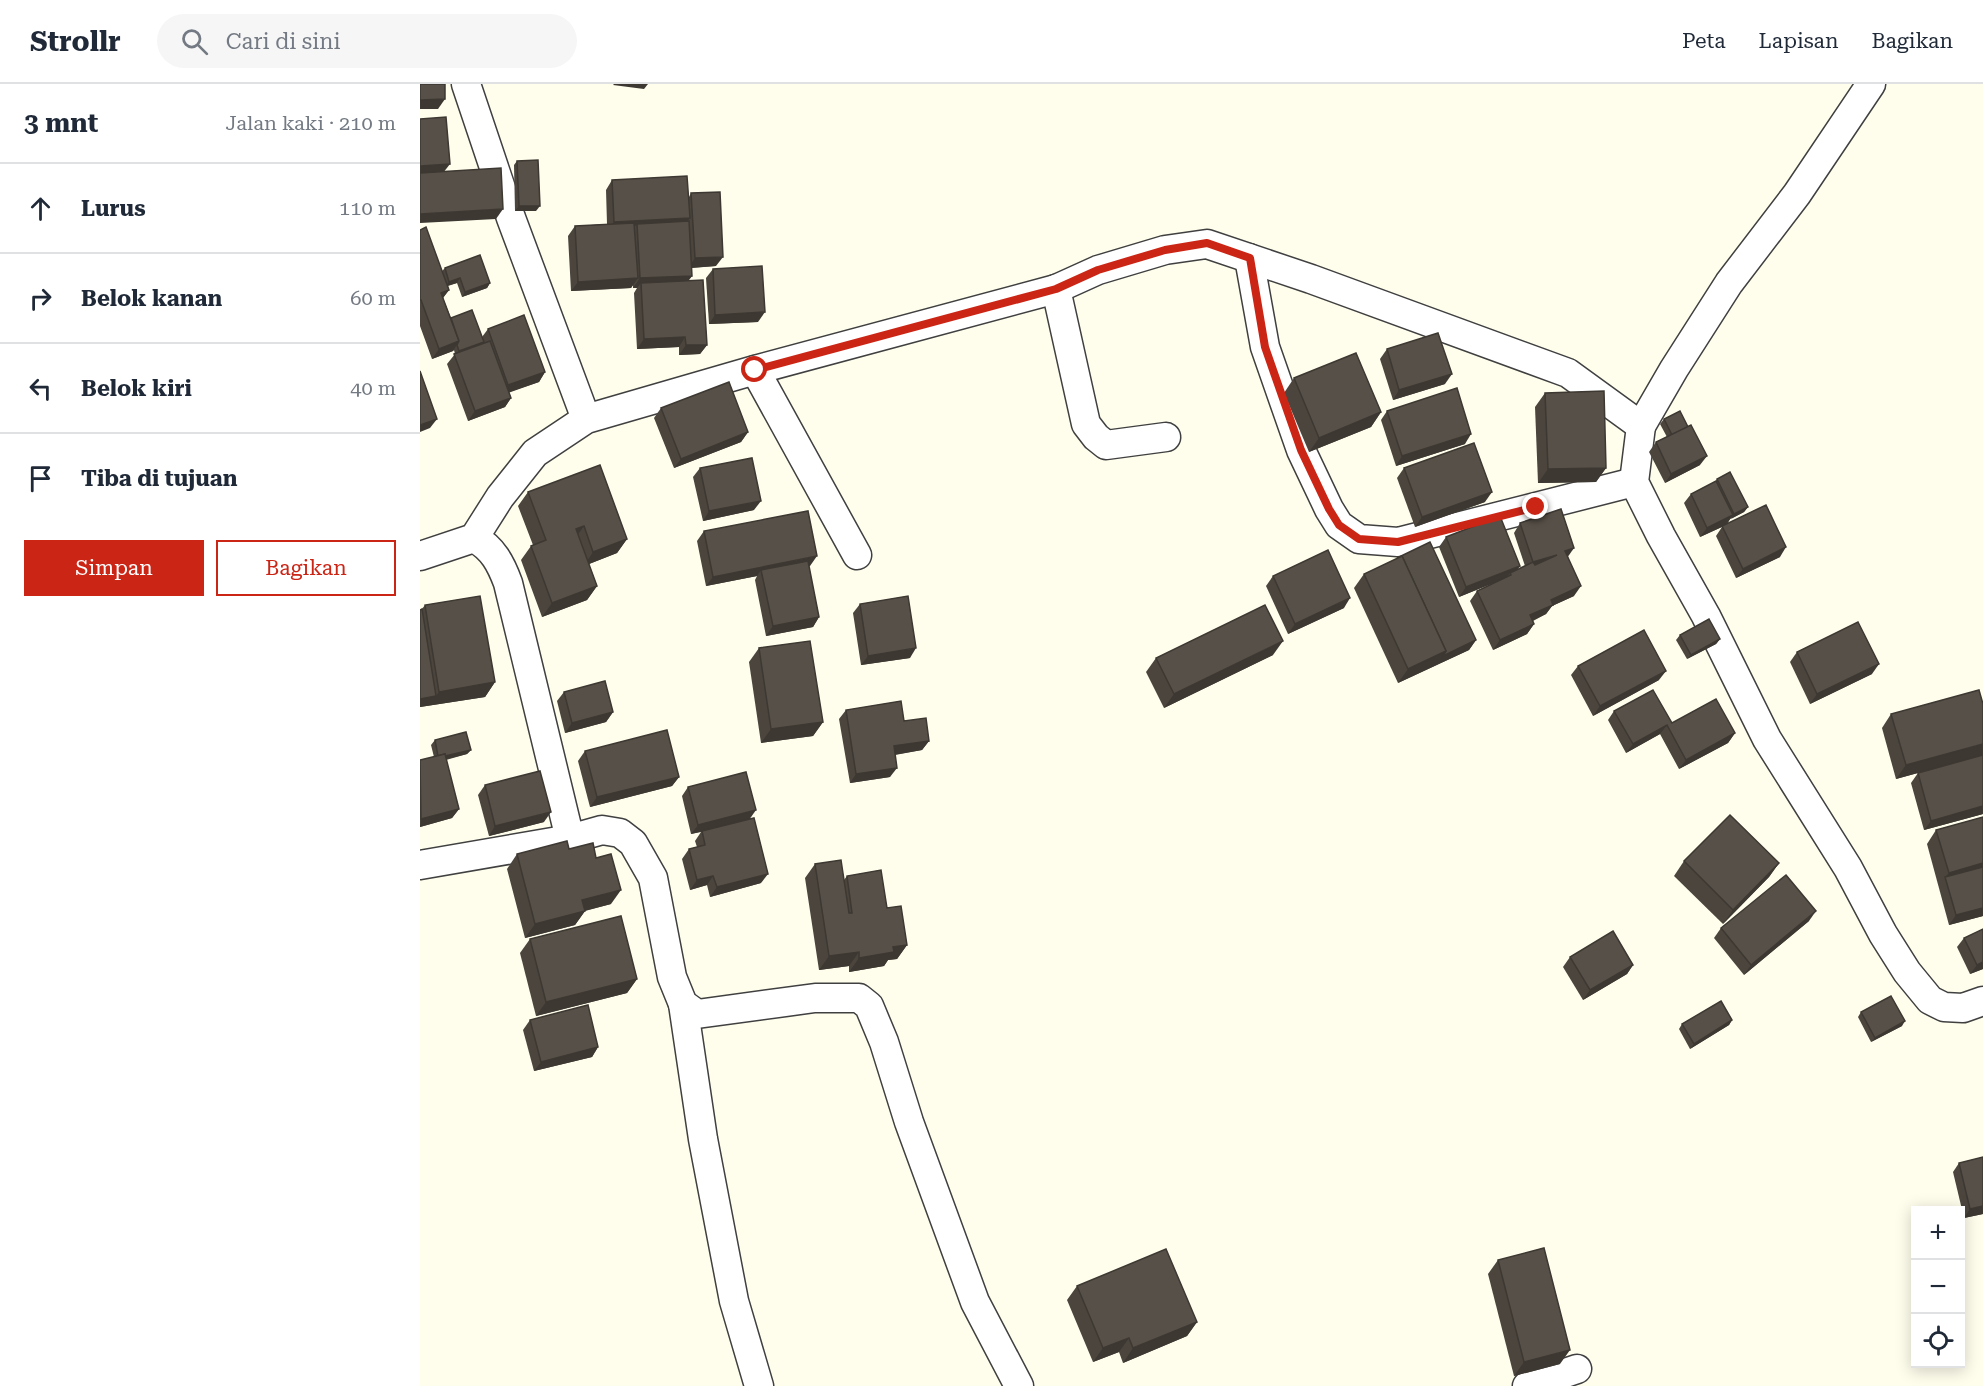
<!DOCTYPE html>
<html lang="id">
<meta charset="utf-8">
<style>
body{margin:0;font-family:"Roboto Serif",serif;background:#f6f6f7;color:#1f2937}
.controls{position:absolute;right:18px;bottom:18px;display:grid;overflow:hidden;border-radius:0px;box-shadow:0 3px 15px #0003}
.controls button{width:54px;height:54px;display:grid;place-items:center;padding:0;border:0;border-bottom:2px solid #e0e1e3;background:#fff;color:#1f2937;font:30px sans-serif}
.stop{position:absolute;width:18px;height:18px;margin:-14px;border:4px solid #cb2516;border-radius:50%;background:#fff}
.stop.end{background:#cb2516;border-color:#fff;box-shadow:0 2px 6px #0008}
.list{margin:0;padding:0;list-style:none}
h2{display:flex;justify-content:space-between;align-items:center;height:78px;margin:0;padding:0 24px;font-size:26px}
h2 small{font-size:20px;font-weight:400;color:#747a83}
.list li{display:grid;grid-template-columns:39px 1fr auto;gap:18px;align-items:center;box-sizing:border-box;height:90px;padding:0 24px;border-top:2px solid #e0e1e3}
.list b{display:block;font-size:22px;white-space:nowrap}
.list em{font-size:20px;font-style:normal;color:#747a83}
.actions{display:flex;gap:12px;padding:18px 24px}
.actions a{flex:1;padding:14px 0;border:2px solid #cb2516;border-radius:0px;text-align:center;font-size:21px;color:#cb2516}
.actions .main{background:#cb2516;color:#fff}
.icon{flex:none;width:33px;height:33px;fill:none;stroke:currentColor;stroke-width:2;stroke-linecap:round;stroke-linejoin:round}
.map{position:relative;flex:none;width:1563px;height:1302px;overflow:hidden}
header{display:flex;align-items:center;gap:36px;box-sizing:border-box;height:84px;padding:0 30px;background:#fff;border-bottom:2px solid #e0e1e3}
header strong{font-size:28px}
nav{display:flex;gap:33px;margin-inline-start:auto;font-size:21px}
.search{width:420px;height:54px;background:#f6f6f7;display:flex;align-items:center;gap:15px;box-sizing:border-box;padding:0 21px;border-radius:33px;color:#747a83;font-size:22px}
main{display:flex}
aside{flex:1;background:#fff}
.map>svg:first-child{display:block}
.lines{fill:none;stroke-linecap:round;stroke-linejoin:round}
.minor-casing{stroke:#404040;stroke-width:31}
.minor{stroke:#fff;stroke-width:28}
.wall{fill:#4b453e}
.shaded-wall{fill:#3d3832}
.building{fill:#575048;stroke:#3d3832;stroke-width:1.5}
.route{stroke:#cb2516;stroke-width:8}
</style>
<header>
<strong>Strollr</strong>
<div class="search"><svg class="icon" aria-label="search" viewBox="0 0 24 24"><circle cx="10" cy="10" r="6"/><path d="M15 15l6 6"/></svg>Cari di sini</div>
<nav><a>Peta</a><a>Lapisan</a><a>Bagikan</a></nav>
</header>
<main>
<aside>
<h2>3 mnt<small>Jalan kaki · 210 m</small></h2>
<ul class="list">
<li><svg class="icon" aria-label="ahead" viewBox="0 0 24 24"><path d="M12 20V5M6 11l6-6 6 6"/></svg><div><b>Lurus</b></div><em>110 m</em></li>
<li><svg class="icon" aria-label="right" viewBox="0 0 24 24"><path d="M7 20v-9h11M14 6l5 5-5 5"/></svg><div><b>Belok kanan</b></div><em>60 m</em></li>
<li><svg class="icon" aria-label="left" viewBox="0 0 24 24"><path d="M17 20v-9H6M10 6l-5 5 5 5"/></svg><div><b>Belok kiri</b></div><em>40 m</em></li>
<li><svg class="icon" aria-label="arrive" viewBox="0 0 24 24"><path d="M6 21V4h12l-3 4 3 4H6"/></svg><div><b>Tiba di tujuan</b></div></li>
</ul>
<div class="actions"><a class="main">Simpan</a><a>Bagikan</a></div>
</aside>
<div class="map">
<svg width="1563" height="1302" viewBox="0 0 1563 1302">
<rect width="100%" height="100%" fill="#fffeed"/>
<g class="lines">
<defs>
<g id="minor">
<path d="M46,0L91,134L166,335"/>
<path d="M829,174L845,263L881,366L909,425L919,441L939,455L978,458L1214,398"/>
<path d="M636,205L666,340L676,353L686,361L746,353"/>
<path d="M335,286L437,471"/>
<path d="M1221,342L1254,285L1309,199L1377,110L1451,0"/>
<path d="M54,454C73,464 81,480 88,499L150,755L182,746L200,749L213,759L233,794L252,893L263,920L277,930L395,914H439L449,922L464,958L489,1038L555,1218L599,1302"/>
<path d="M0,472L54,454L80,413L115,369L166,335L335,286L636,205L678,186L745,166L787,160L891,195L1148,289L1221,342L1214,398L1241,452L1286,532L1347,655L1428,784L1463,850L1487,888L1510,916L1524,923L1543,924L1563,917"/>
<path d="M0,781L150,755"/>
<path d="M263,920L283,1055L314,1217L339,1302"/>
<path d="M1107,1302L1157,1285"/>
</g>
</defs>
<use href="#minor" class="minor-casing"/>
<use href="#minor" class="minor"/>
</g>
<g class="wall">
<path d="M97,77L116,127H95L94,81Z"/>
<path d="M192,96L269,113L271,109L296,182L272,184V192L268,197L287,261L280,270L259,271V263L217,265L214,209L217,204H213V201L211,204L151,207L148,152L155,142L187,140L186,106Z"/>
<path d="M0,146L22,187L25,184L70,199L67,204L42,213L37,199L28,202L29,206L23,214L31,234L62,253L68,245L125,288L119,298L89,308L91,314L85,323L48,337L27,280L35,270L34,266L33,267L12,275L0,242Z"/>
<path d="M293,185L338,238L289,240L286,194Z"/>
<path d="M967,265L1025,300L973,316L960,275Z"/>
<path d="M874,294L961,328L951,343L889,368L864,309Z"/>
<path d="M1125,309L1186,384L1176,398L1118,399L1115,323Z"/>
<path d="M241,324L328,348L321,358L254,384L234,334Z"/>
<path d="M967,327L1045,360L976,382L961,336Z"/>
<path d="M1244,335L1280,381L1245,399L1229,368L1236,358L1247,353L1240,340Z"/>
<path d="M280,384L334,426L283,437L273,393Z"/>
<path d="M984,384L1065,418L995,443L977,394Z"/>
<path d="M1297,395L1328,423L1324,428L1310,435L1307,440L1360,473L1316,494L1296,452L1302,443L1280,453L1264,419L1271,410L1295,398Z"/>
<path d="M108,408L207,455L197,469L169,480L177,502L167,516L122,533L101,476L111,462L113,461L98,422Z"/>
<path d="M1100,439L1148,473L1154,512L1132,522L1126,530L1113,537L1114,540L1107,550L1073,566L1050,517L1057,507L1073,499L1039,513L1019,463L1026,453L1097,486L1105,482L1094,449Z"/>
<path d="M284,447L390,482H389L399,533L393,543L346,552L335,496L337,492L286,502L277,457Z"/>
<path d="M944,490L1056,556L1049,566L978,599L934,504Z"/>
<path d="M853,492L924,524L868,550L846,502Z"/>
<path d="M440,520L490,574L441,581L433,529Z"/>
<path d="M5,521L75,598L65,613L0,623L2,525Z"/>
<path d="M1260,551L1300,555L1296,560L1267,575L1256,556Z"/>
<path d="M339,564L403,638L393,652L341,659L329,578Z"/>
<path d="M1377,568L1452,590L1390,620L1370,578Z"/>
<path d="M853,571L744,624L726,588L736,574Z"/>
<path d="M1158,582L1239,596L1173,632L1151,591Z"/>
<path d="M144,608L193,628L186,638L145,649L137,617Z"/>
<path d="M426,626L484,637L509,657L502,666L475,671L470,693L430,699L419,635Z"/>
<path d="M1194,627L1252,639L1315,649L1308,659L1259,685L1240,650L1206,669L1188,636Z"/>
<path d="M1471,630L1563,671L1476,695L1462,644Z"/>
<path d="M15,656L51,666L47,670L26,676L39,725L32,734L0,743V676L14,673L11,661Z"/>
<path d="M165,667L259,693L252,702L170,723L158,677Z"/>
<path d="M1563,671V730L1504,746L1491,699L1498,689Z"/>
<path d="M65,701L124,738L69,752L58,711Z"/>
<path d="M268,703L330,734L341,799L290,813L287,801L270,806L262,775L269,765L277,763L275,757L281,748L271,750L262,712Z"/>
<path d="M1563,733V832L1529,841L1507,760L1516,746Z"/>
<path d="M149,765L191,820L165,827L155,841L105,854L87,785L97,770Z"/>
<path d="M1264,777L1359,779L1349,793L1303,840L1254,792Z"/>
<path d="M395,780L424,796L427,792L467,824L487,861L477,875L468,876L464,882L429,888V882L399,886L385,794Z"/>
<path d="M1389,837L1324,891L1294,854L1301,844Z"/>
<path d="M1544,854L1563,885L1550,890L1537,863Z"/>
<path d="M110,855L217,895L207,909L116,932L100,869Z"/>
<path d="M1150,873L1213,881L1207,890L1163,916L1143,883Z"/>
<path d="M1441,928L1482,942L1451,958L1438,933Z"/>
<path d="M110,936L178,963L172,973L114,987L103,946Z"/>
<path d="M1312,936L1309,941L1270,965L1259,945L1262,940Z"/>
<path d="M1539,1079L1563,1130L1544,1134L1533,1088Z"/>
<path d="M1078,1176L1140,1280L1094,1292L1068,1190Z"/>
<path d="M657,1202L777,1238L767,1252L703,1279L699,1268L673,1278L647,1216Z"/>
</g>
<g class="shaded-wall">
<path d="M194,0H228L224,5L193,1Z"/>
<path d="M25,15L18,25H0V16Z"/>
<path d="M30,80L23,89L0,91V82Z"/>
<path d="M99,122H120L116,127H95Z"/>
<path d="M83,125L76,135L0,139V130Z"/>
<path d="M270,134L263,144L217,140L212,146L187,147L194,138Z"/>
<path d="M303,173L296,182L268,184L275,174Z"/>
<path d="M272,192L265,201L221,199L217,204H213L220,194Z"/>
<path d="M40,194L37,199L26,202L29,198Z"/>
<path d="M218,194L211,204L151,207L158,198Z"/>
<path d="M70,199L67,204L42,213L45,208Z"/>
<path d="M29,206L22,215L21,209Z"/>
<path d="M345,228L338,238L289,240L295,231Z"/>
<path d="M265,253L259,263L217,265L224,255Z"/>
<path d="M39,257L33,267L12,275L19,265Z"/>
<path d="M266,261H287L280,270L259,271Z"/>
<path d="M125,288L119,298L82,311L88,301Z"/>
<path d="M1032,290L1025,300L973,316L979,306Z"/>
<path d="M91,314L85,323L48,337L55,327Z"/>
<path d="M961,328L951,343L889,368L899,354Z"/>
<path d="M17,335L10,344L0,348V341Z"/>
<path d="M328,348L321,358L254,384L261,375Z"/>
<path d="M1051,350L1045,360L976,382L982,372Z"/>
<path d="M1287,372L1280,381L1245,399L1251,390Z"/>
<path d="M1186,384L1176,398L1118,399L1128,385Z"/>
<path d="M1072,408L1065,418L995,443L1002,433Z"/>
<path d="M341,417L334,426L283,437L289,427Z"/>
<path d="M1328,423L1324,428L1311,435L1314,430Z"/>
<path d="M1313,431L1306,441L1280,453L1287,444Z"/>
<path d="M164,442L154,456L156,445Z"/>
<path d="M207,455L197,469L164,482L173,468Z"/>
<path d="M1366,463L1360,473L1316,494L1323,485Z"/>
<path d="M1154,464L1147,474L1145,467Z"/>
<path d="M1137,471L1107,488L1113,478Z"/>
<path d="M397,472L390,482L342,491L341,486L337,492L286,502L293,493Z"/>
<path d="M1100,482L1093,492L1090,489L1086,494L1039,513L1046,503Z"/>
<path d="M177,502L167,516L122,533L132,519Z"/>
<path d="M1161,502L1154,512L1132,522L1126,530L1103,541L1110,531L1131,516Z"/>
<path d="M930,514L924,524L868,550L875,540Z"/>
<path d="M399,533L393,543L346,552L353,542Z"/>
<path d="M1114,540L1107,550L1073,566L1080,556Z"/>
<path d="M1300,555L1296,560L1267,575L1271,571Z"/>
<path d="M1056,556L1049,566L978,599L988,585L1026,567Z"/>
<path d="M863,557L853,571L744,624L754,610Z"/>
<path d="M496,564L490,574L441,581L448,572Z"/>
<path d="M1459,580L1452,590L1390,620L1397,610Z"/>
<path d="M1246,587L1239,596L1173,632L1180,622Z"/>
<path d="M75,598L65,613L0,623V615L16,612L19,608Z"/>
<path d="M193,628L186,638L145,649L152,639Z"/>
<path d="M403,638L393,652L341,659L351,645Z"/>
<path d="M1247,641L1240,650L1206,669L1213,660Z"/>
<path d="M1315,649L1308,659L1259,685L1266,676Z"/>
<path d="M509,657L502,666L467,672L474,662Z"/>
<path d="M1563,660V671L1476,695L1486,681Z"/>
<path d="M51,666L47,670L15,678L19,674Z"/>
<path d="M477,684L470,693L430,699L436,690Z"/>
<path d="M259,693L252,702L170,723L177,713Z"/>
<path d="M1563,722V730L1504,746L1511,737Z"/>
<path d="M39,725L32,734L0,743L1,735Z"/>
<path d="M336,726L329,736L271,750L278,741Z"/>
<path d="M131,728L124,738L69,752L75,742Z"/>
<path d="M1359,779L1349,793L1303,840L1313,826Z"/>
<path d="M1563,779V790L1525,793L1529,789Z"/>
<path d="M348,790L341,799L290,813L297,803Z"/>
<path d="M293,792L287,801L270,806L277,796Z"/>
<path d="M201,806L191,820L152,830L162,816Z"/>
<path d="M1563,824V832L1529,841L1536,831Z"/>
<path d="M165,827L155,841L105,854L115,840Z"/>
<path d="M1396,827L1389,837L1324,891L1331,881Z"/>
<path d="M487,861L477,875L468,876L464,882L429,888L439,874L473,863Z"/>
<path d="M439,868L429,882L399,886L409,872Z"/>
<path d="M1563,878V885L1550,890L1557,881Z"/>
<path d="M1213,881L1207,890L1163,916L1170,906Z"/>
<path d="M217,895L207,909L116,932L126,918Z"/>
<path d="M1312,936L1309,941L1270,965L1274,960Z"/>
<path d="M1485,937L1482,942L1451,958L1455,954Z"/>
<path d="M178,963L172,973L114,987L121,978Z"/>
<path d="M1563,1122V1130L1544,1134L1550,1125Z"/>
<path d="M777,1238L767,1252L703,1279L713,1264Z"/>
<path d="M709,1254L699,1268L673,1278L683,1264Z"/>
<path d="M1150,1266L1140,1280L1094,1292L1104,1278Z"/>
</g>
<g class="building">
<path d="M0,0H25V15L0,16Z"/>
<path d="M26,33L30,80L0,82V35Z"/>
<path d="M118,76L120,122H99L97,77Z"/>
<path d="M81,84L83,125L0,130V89Z"/>
<path d="M267,92L270,134L194,138L192,96Z"/>
<path d="M300,108L303,173L275,174L271,109Z"/>
<path d="M269,137L272,192L220,194L217,140Z"/>
<path d="M214,139L218,194L158,198L155,142Z"/>
<path d="M6,143L29,206L21,209L39,257L19,265L1,216H0V146Z"/>
<path d="M60,171L70,199L45,208L40,194L29,198L25,184Z"/>
<path d="M342,182L345,228L295,231L293,185Z"/>
<path d="M283,196L287,261H266L265,253L224,255L221,199Z"/>
<path d="M52,226L64,258L39,267L37,261L39,257L31,234Z"/>
<path d="M104,231L125,288L88,301L68,245Z"/>
<path d="M1018,249L1032,290L979,306L967,265Z"/>
<path d="M70,257L91,314L55,327L34,270Z"/>
<path d="M936,269L961,328L899,354L874,294Z"/>
<path d="M0,287L17,335L0,341Z"/>
<path d="M309,298L328,348L261,375L241,324Z"/>
<path d="M1037,304L1051,350L982,372L967,327Z"/>
<path d="M1184,307L1186,384L1128,385L1125,309Z"/>
<path d="M1260,327L1268,343L1252,351L1244,335Z"/>
<path d="M1271,341L1287,372L1251,390L1236,358Z"/>
<path d="M1054,359L1072,408L1002,433L984,384Z"/>
<path d="M332,374L341,417L289,427L280,384Z"/>
<path d="M180,381L207,455L173,468L164,442L156,445L177,502L132,519L111,462L126,456L108,408Z"/>
<path d="M1310,388L1328,423L1314,430L1297,395Z"/>
<path d="M1296,397L1313,431L1287,444L1271,410Z"/>
<path d="M1346,421L1366,463L1323,485L1302,442Z"/>
<path d="M1141,425L1154,464L1145,467L1161,502L1131,516L1133,521L1110,531L1114,540L1080,556L1057,507L1091,491L1090,489L1113,478L1115,481L1137,471L1113,478L1100,439Z"/>
<path d="M388,427L397,472L293,493L284,447Z"/>
<path d="M1080,432L1100,482L1046,503L1026,453Z"/>
<path d="M1010,458L1056,556L1023,572L1026,567L982,472L977,474Z"/>
<path d="M908,466L930,514L875,540L853,492Z"/>
<path d="M982,472L1026,567L988,585L944,490Z"/>
<path d="M388,477L399,533L353,542L341,486Z"/>
<path d="M60,512L75,598L19,608L5,521Z"/>
<path d="M488,512L496,564L448,572L440,520Z"/>
<path d="M845,521L863,557L754,610L736,574Z"/>
<path d="M2,525L16,612L0,615V526Z"/>
<path d="M1289,535L1300,555L1271,571L1260,551Z"/>
<path d="M1438,538L1459,580L1397,610L1377,568Z"/>
<path d="M1224,546L1246,587L1180,622L1158,582Z"/>
<path d="M390,557L403,638L351,645L339,564Z"/>
<path d="M185,597L193,628L152,639L144,608Z"/>
<path d="M1233,606L1252,639L1296,615L1315,649L1266,676L1247,641L1213,660L1194,627Z"/>
<path d="M1559,606L1563,620V660L1486,681L1471,630Z"/>
<path d="M481,617L484,637L506,634L509,657L474,662L477,684L436,690L426,626Z"/>
<path d="M247,646L259,693L177,713L165,667Z"/>
<path d="M46,648L51,666L25,672V670L18,672L15,656Z"/>
<path d="M25,670L39,725L1,735L0,676Z"/>
<path d="M1563,671V722L1511,737L1498,689Z"/>
<path d="M120,687L131,728L75,742L65,701Z"/>
<path d="M326,688L336,726L278,741L268,703Z"/>
<path d="M1310,731L1359,779L1313,826L1264,777Z"/>
<path d="M1563,733V779L1529,789L1516,746Z"/>
<path d="M334,734L348,790L297,803L293,792L277,796L269,765L285,761L282,747Z"/>
<path d="M147,757L149,765L173,759L176,774L191,770L201,806L162,816L165,827L115,840L97,770Z"/>
<path d="M421,776L429,829H432L427,792L461,786L467,824L481,822L487,861L473,863L474,868L439,874V868L409,872L395,780Z"/>
<path d="M1563,783V824L1536,831L1525,793Z"/>
<path d="M1366,791L1396,827L1331,881L1301,844Z"/>
<path d="M201,832L217,895L126,918L110,855Z"/>
<path d="M1563,845V878L1557,881L1544,854Z"/>
<path d="M1193,847L1213,881L1170,906L1150,873Z"/>
<path d="M1471,912L1485,937L1455,954L1441,928Z"/>
<path d="M1301,917L1312,936L1274,960L1262,940Z"/>
<path d="M168,921L178,963L121,978L110,936Z"/>
<path d="M1563,1073V1122L1550,1125L1539,1079Z"/>
<path d="M1124,1164L1150,1266L1104,1278L1078,1176Z"/>
<path d="M746,1165L777,1238L713,1264L709,1254L683,1264L657,1202Z"/>
</g>
<g class="lines">
<path class="route" d="M335,286L636,205L678,186L745,166L787,159L830,174L845,263L881,366L909,425L919,441L939,455L978,458L1116,423"/>
</g>
</svg>
<div class="controls">
<button>+</button>
<button>−</button>
<button><svg class="icon" aria-label="locate" viewBox="0 0 24 24"><circle cx="12" cy="12" r="6"/><path d="M12 2v4M12 18v4M2 12h4M18 12h4"/></svg></button>
</div>
<div class="stop" style="left:335px;top:286px"></div>
<div class="stop end" style="left:1116px;top:423px"></div>
</div>
</main>
